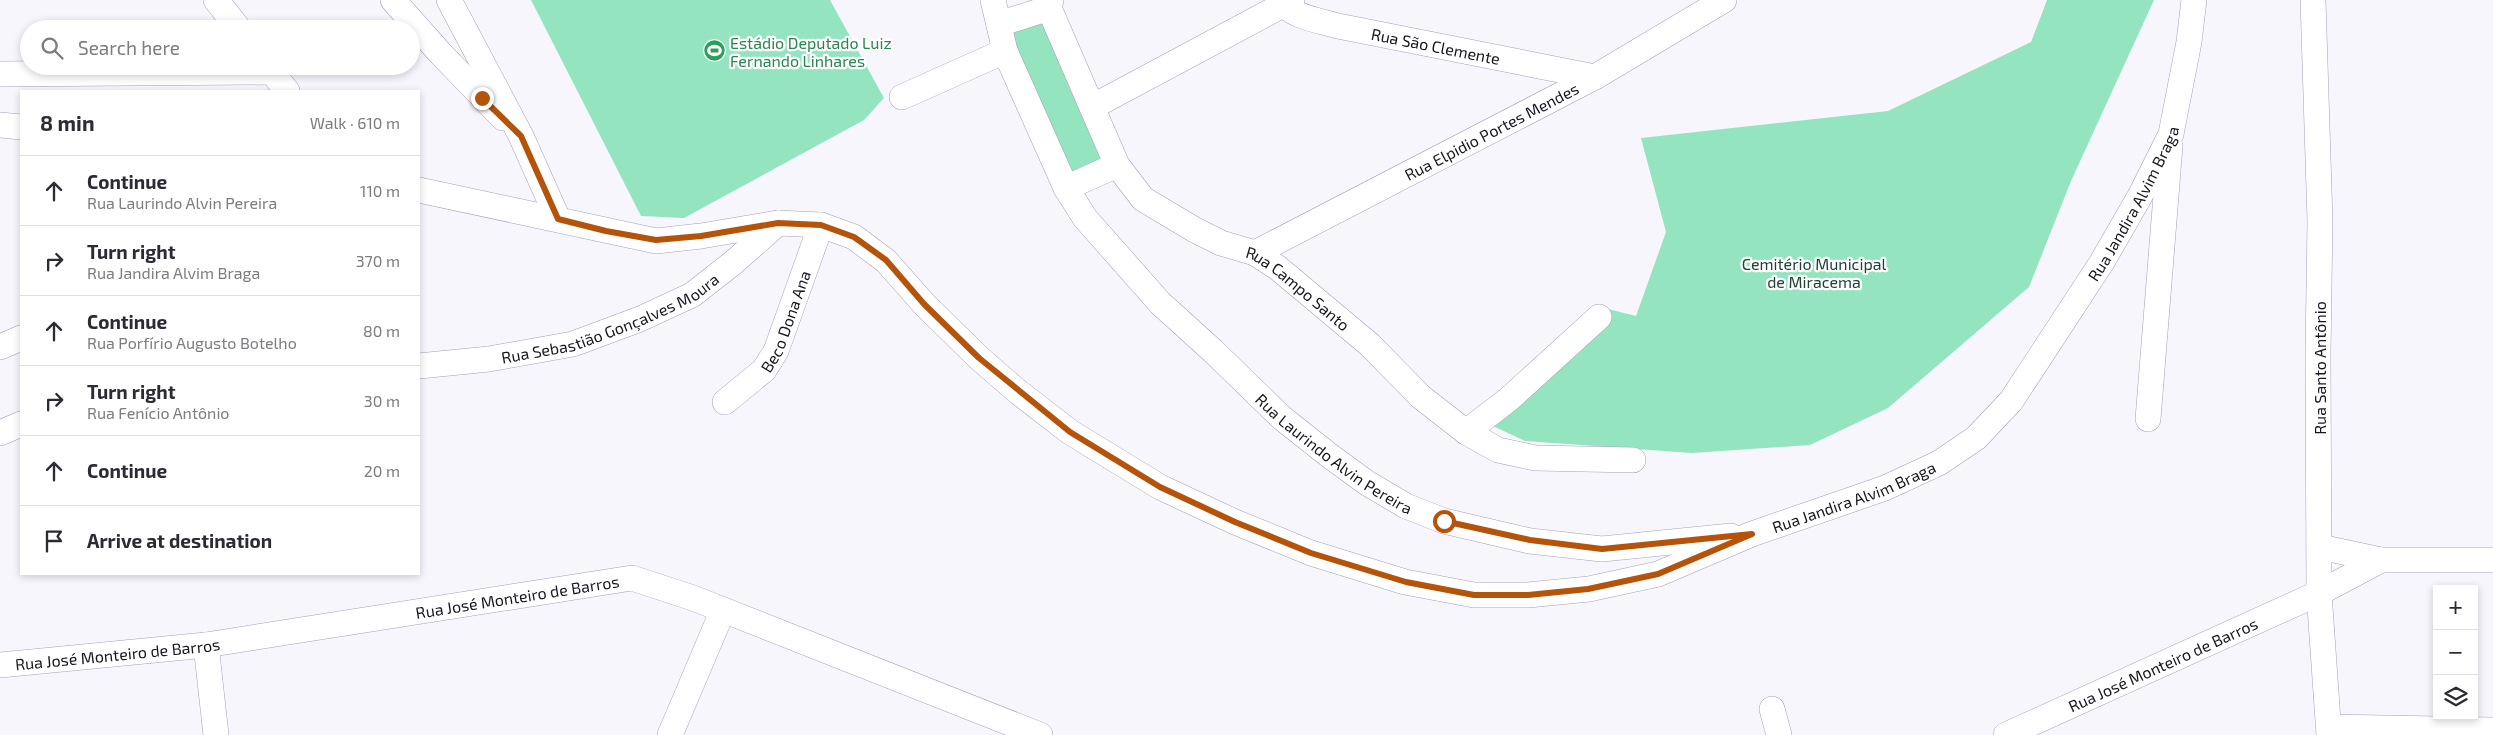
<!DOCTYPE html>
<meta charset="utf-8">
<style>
body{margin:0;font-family:"Exo 2",sans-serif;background:#f7f7f7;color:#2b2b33}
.controls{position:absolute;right:15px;bottom:15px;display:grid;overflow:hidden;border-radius:0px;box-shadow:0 2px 8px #0003}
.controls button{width:45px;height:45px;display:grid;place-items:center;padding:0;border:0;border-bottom:1px solid #e1e1e2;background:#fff;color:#2b2b33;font:25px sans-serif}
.stop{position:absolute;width:15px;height:15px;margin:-11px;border:4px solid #b45309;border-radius:50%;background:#fff}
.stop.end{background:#b45309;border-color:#fff;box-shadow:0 1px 5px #0008}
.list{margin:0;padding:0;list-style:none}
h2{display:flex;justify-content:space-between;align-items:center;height:65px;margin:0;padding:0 20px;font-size:21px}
h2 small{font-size:16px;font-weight:400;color:#7c7c81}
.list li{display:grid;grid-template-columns:32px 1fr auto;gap:15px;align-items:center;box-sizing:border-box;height:70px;padding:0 20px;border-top:1px solid #e1e1e2}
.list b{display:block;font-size:19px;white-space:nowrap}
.list p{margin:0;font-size:16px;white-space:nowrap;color:#7c7c81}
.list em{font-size:16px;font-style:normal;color:#7c7c81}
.icon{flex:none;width:28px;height:28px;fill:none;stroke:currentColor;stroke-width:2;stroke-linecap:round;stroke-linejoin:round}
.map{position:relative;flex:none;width:2493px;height:735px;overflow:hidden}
.search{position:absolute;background:#fff;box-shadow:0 2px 8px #0003;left:20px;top:20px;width:400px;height:55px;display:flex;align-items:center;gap:12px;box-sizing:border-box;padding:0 18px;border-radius:28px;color:#7c7c81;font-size:19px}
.panel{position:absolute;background:#fff;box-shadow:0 2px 8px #0003;left:20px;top:90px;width:400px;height:485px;border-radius:0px}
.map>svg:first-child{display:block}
.green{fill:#94e5bf}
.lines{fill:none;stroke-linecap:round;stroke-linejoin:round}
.minor-casing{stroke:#a89ebc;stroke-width:26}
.minor{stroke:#fff;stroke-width:25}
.route{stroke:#b45309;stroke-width:6}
.labels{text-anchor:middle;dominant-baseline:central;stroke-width:4.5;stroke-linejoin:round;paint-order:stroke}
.leisure-label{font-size:16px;fill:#27864d;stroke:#fff;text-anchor:start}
.street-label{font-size:16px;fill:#191520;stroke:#fff}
.park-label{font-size:16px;fill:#1e4333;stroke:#fff}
</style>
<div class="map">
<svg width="2493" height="735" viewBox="0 0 2493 735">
<rect width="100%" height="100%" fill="#f8f6fd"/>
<g class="green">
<path d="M531,0H830L884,98L864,120L684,218L641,216Z"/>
<path d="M2047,0H2154L2071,181L2029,287L1888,408L1810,445L1692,453L1525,441L1493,426L1608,309L1636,316L1666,232L1641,138L1888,111L2031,42Z"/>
<path d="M1056,16L1112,162L1071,183L1008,30Z"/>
</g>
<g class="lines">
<defs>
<g id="minor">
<path d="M216,0L239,29"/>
<path d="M393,0L441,54L503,118"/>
<path d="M449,0L521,136L558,219"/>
<path id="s1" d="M993,0L1005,51L1066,188L1085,218L1160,303L1213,351L1282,418L1330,456L1367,483L1406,506L1444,521L1530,541L1602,549L1731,536"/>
<path id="s2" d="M1281,0C1289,17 1322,21 1338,26L1595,77"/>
<path d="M2313,0L2320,221L2318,354L2319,593L2329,735"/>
<path id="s3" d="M1049,8L1117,165L1143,199L1195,230L1221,243L1255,253L1278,268L1370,345L1421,397L1466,432L1498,450L1535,458L1633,460"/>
<path d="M999,24L1049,8L1051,0"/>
<path d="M267,66L287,91"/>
<path d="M0,74L272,72"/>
<path d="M902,97L1005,51"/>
<path d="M1092,107L1292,0"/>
<path d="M0,125L21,127"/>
<path d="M1066,188L1117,165"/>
<path id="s4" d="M419,190L656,241L701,236L778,223L821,225L854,237L886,261L924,304L979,358L1017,391L1070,432L1160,487L1235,522L1311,553L1405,582L1474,595H1528L1589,589L1658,574L1752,534L1885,488L1939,463L1976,438L2011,401L2102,262L2140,196L2171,134L2189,42L2194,0"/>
<path id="s5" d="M1255,253L1595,77L1724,0"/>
<path d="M0,347L21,338"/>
<path id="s6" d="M419,366L489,359L573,344L640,319L692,295L734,262L778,223"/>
<path id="s7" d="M725,402L764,370L776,351L821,225"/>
<path d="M2148,419L2170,146"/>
<path d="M1466,432L1509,399L1599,317"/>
<path d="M0,433L21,424"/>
<path d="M2320,547L2381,560H2493"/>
<path d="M206,645L216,735"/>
<path id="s8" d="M0,665L206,645L632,578L693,598L1040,735"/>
<path d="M1772,709L1779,735"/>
<path d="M2330,727L2493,730"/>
<path d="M670,735L723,610"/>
<path id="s9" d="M2006,735L2319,593L2381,560"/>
</g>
</defs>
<use href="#minor" class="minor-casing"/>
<use href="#minor" class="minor"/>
</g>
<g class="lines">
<path class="route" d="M482,98L521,136L558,219L606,231L656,240L701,236L778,223L821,225L854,237L886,260L924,304L979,358L1070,432L1160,487L1235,522L1311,553L1406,582L1474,595H1528L1588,589L1658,574L1752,534L1602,549L1530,540L1444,521"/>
</g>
<defs>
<symbol id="stadium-disc" viewBox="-11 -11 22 22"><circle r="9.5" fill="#2e9e5b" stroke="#fff"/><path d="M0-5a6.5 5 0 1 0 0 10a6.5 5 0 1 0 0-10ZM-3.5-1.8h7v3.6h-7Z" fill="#fff"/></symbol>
</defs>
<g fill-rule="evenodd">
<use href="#stadium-disc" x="702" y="38" width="25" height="25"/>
</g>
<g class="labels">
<g class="leisure-label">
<text x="730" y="42">Estádio Deputado Luiz<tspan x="730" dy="18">Fernando Linhares</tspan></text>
</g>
<g class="street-label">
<text stroke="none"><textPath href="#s2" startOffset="164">Rua São Clemente</textPath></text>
<text stroke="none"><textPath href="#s5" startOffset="266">Rua Elpidio Portes Mendes</textPath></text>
<text stroke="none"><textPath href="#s4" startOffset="1991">Rua Jandira Alvim Braga</textPath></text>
<text stroke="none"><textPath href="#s3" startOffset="394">Rua Campo Santo</textPath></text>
<text stroke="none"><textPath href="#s6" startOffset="199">Rua Sebastião Gonçalves Moura</textPath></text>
<text stroke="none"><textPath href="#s7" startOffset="104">Beco Dona Ana</textPath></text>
<text transform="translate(2319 368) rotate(-90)">Rua Santo Antônio</text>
<text stroke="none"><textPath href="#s1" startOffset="582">Rua Laurindo Alvin Pereira</textPath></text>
<text stroke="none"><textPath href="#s4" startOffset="1571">Rua Jandira Alvim Braga</textPath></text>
<text stroke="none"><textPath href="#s8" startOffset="522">Rua José Monteiro de Barros</textPath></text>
<text stroke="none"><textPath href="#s8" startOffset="118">Rua José Monteiro de Barros</textPath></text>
<text stroke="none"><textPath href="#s9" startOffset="172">Rua José Monteiro de Barros</textPath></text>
</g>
<g class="park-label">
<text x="1814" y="263">Cemitério Municipal<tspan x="1814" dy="18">de Miracema</tspan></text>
</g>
</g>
</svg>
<div class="controls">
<button>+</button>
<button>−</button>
<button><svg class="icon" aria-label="layers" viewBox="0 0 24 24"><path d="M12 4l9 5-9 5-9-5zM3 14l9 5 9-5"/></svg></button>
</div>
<div class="stop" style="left:1444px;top:521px"></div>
<div class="stop end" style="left:482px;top:98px"></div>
<div class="search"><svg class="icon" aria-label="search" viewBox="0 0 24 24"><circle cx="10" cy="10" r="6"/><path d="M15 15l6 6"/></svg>Search here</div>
<section class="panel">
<h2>8 min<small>Walk · 610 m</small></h2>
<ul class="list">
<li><svg class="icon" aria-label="ahead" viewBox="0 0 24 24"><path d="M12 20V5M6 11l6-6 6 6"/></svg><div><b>Continue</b><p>Rua Laurindo Alvin Pereira</p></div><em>110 m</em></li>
<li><svg class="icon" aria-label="right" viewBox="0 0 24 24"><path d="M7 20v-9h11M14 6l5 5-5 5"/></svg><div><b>Turn right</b><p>Rua Jandira Alvim Braga</p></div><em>370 m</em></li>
<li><svg class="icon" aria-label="ahead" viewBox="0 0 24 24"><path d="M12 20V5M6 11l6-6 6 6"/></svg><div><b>Continue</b><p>Rua Porfírio Augusto Botelho</p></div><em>80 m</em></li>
<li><svg class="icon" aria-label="right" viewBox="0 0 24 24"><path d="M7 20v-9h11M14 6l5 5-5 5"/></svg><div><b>Turn right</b><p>Rua Fenício Antônio</p></div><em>30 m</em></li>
<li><svg class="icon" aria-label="ahead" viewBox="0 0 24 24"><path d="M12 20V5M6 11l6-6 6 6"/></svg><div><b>Continue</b></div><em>20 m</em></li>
<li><svg class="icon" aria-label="arrive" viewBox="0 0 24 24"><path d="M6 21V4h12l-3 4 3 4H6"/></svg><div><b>Arrive at destination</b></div></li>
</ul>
</section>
</div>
